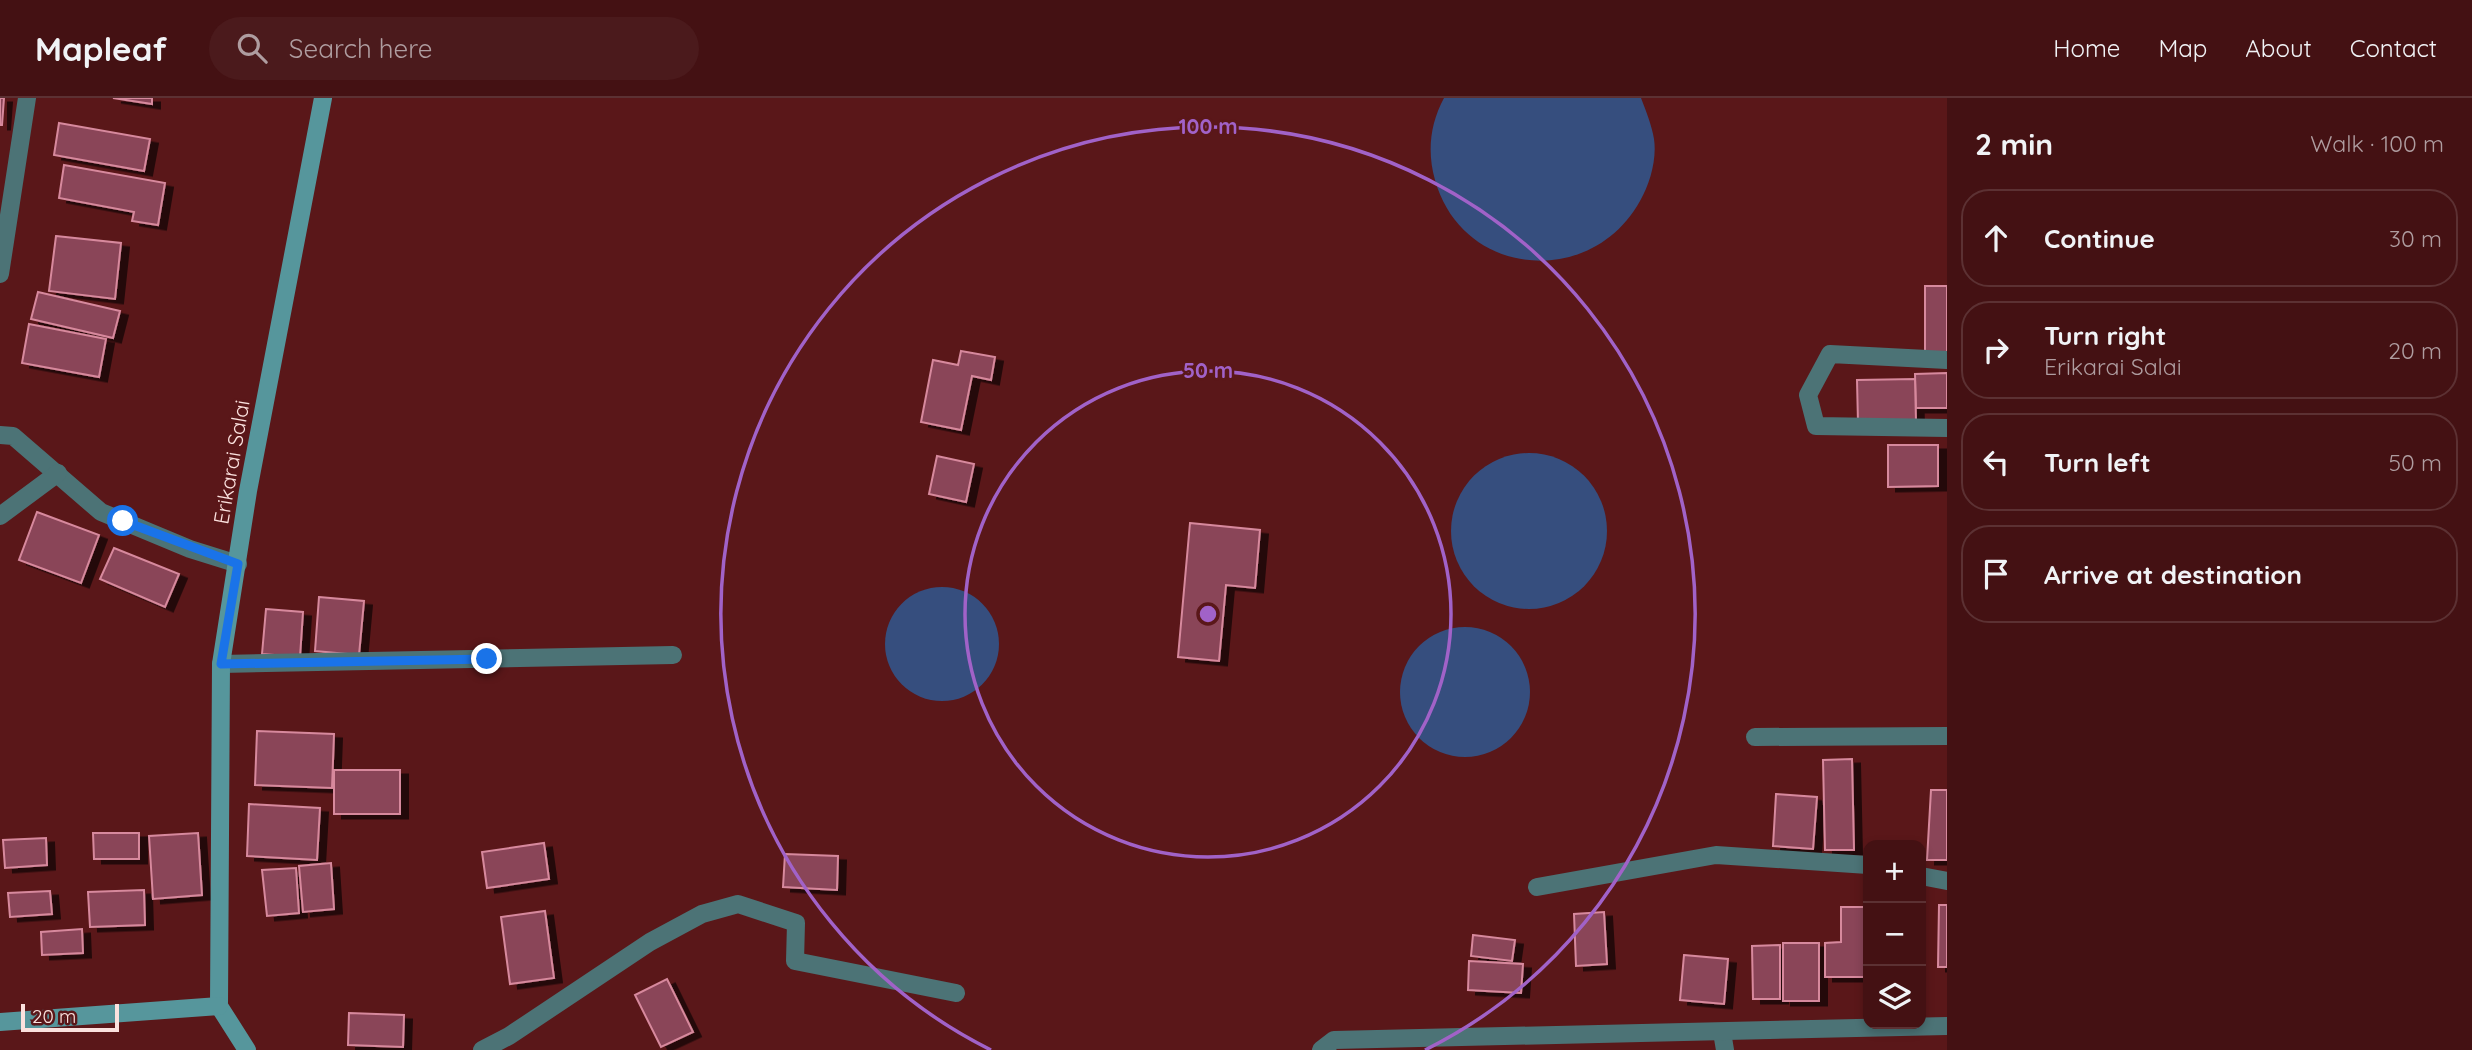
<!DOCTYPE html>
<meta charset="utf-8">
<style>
body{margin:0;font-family:Quicksand,sans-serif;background:#4b1a1c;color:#f1f3f6}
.controls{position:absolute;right:21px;bottom:21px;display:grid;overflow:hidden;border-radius:14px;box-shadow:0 4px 10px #0003}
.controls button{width:63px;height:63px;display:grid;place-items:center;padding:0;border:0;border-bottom:2px solid #5c3133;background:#441113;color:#f1f3f6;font:35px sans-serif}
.scale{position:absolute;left:21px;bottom:18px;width:98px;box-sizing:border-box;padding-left:7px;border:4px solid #fbe1de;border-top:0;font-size:19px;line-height:24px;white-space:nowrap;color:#fbe1de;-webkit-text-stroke:5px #5a1719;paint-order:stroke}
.stop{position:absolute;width:21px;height:21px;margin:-16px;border:5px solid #1a73e8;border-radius:50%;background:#fff}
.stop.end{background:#1a73e8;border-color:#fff;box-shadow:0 2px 7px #0008}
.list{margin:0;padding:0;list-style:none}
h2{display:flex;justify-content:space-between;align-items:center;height:91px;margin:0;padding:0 28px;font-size:30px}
h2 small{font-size:23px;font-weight:400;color:#af9da0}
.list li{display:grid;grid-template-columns:46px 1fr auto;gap:21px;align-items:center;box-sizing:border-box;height:98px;margin:0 14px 14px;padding:0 14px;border:2px solid #5c3133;border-radius:28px}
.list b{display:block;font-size:26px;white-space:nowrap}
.list p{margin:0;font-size:23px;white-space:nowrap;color:#af9da0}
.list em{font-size:23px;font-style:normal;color:#af9da0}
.icon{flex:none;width:38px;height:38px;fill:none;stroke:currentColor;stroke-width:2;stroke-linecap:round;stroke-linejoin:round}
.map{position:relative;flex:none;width:1947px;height:952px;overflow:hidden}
header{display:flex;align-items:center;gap:42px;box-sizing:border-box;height:98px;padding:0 35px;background:#441113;border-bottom:2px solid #5c3133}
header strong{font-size:33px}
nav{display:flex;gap:38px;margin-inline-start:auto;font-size:24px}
.search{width:490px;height:63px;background:#4b1a1c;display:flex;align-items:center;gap:18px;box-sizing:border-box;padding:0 24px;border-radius:38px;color:#af9da0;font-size:26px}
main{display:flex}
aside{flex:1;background:#441113}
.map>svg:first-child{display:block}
.water{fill:#364e7e}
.building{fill:#8a4458;stroke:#d7899d;stroke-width:2;filter:url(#shadow)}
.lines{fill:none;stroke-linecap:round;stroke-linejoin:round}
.street{stroke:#4c7376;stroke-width:18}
.secondary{stroke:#56969c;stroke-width:18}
.route{stroke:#1a73e8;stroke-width:9}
.ring{fill:none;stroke:#a162c8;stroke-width:3.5}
.labels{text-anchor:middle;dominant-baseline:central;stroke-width:5;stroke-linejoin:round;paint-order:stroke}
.street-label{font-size:21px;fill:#fbe1de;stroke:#5a1719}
.centre{fill:#a162c8;stroke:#5a1719;stroke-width:3.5}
.ring-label{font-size:21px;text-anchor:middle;font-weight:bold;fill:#a162c8;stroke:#5a1719;stroke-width:5;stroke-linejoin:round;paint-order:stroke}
</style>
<header>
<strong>Mapleaf</strong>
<div class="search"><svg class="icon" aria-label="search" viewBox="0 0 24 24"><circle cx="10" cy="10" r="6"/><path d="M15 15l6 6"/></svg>Search here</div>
<nav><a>Home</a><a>Map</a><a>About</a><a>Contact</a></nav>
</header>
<main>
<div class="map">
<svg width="1947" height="952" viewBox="0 0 1947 952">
<defs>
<filter id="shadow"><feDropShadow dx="8" dy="4.5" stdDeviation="0" flood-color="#0009"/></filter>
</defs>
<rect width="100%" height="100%" fill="#5a1719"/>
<g class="water">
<path d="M1444,0H1641C1646,13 1652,28 1654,41C1657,61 1650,86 1640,103C1592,190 1463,181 1435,82C1427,54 1430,26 1444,0Z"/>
<circle cx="1529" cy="433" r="78"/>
<circle cx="942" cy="546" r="57"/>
<circle cx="1465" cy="594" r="65"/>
</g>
<g class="building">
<path d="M0,0H4L2,27H0Z"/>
<path d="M113,0H152V6Z"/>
<path d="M59,25L150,41L144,73L54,57Z"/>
<path d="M64,67L165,85L158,127L132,123L134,114L59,100Z"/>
<path d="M56,138L121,145L115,201L49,193Z"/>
<path d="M1925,188H1947V257L1925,258Z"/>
<path d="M38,194L120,213L113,240L31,221Z"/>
<path d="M29,226L106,241L99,279L22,265Z"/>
<path d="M961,253L995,259L991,282L972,278L961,332L921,324L933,262L958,267Z"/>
<path d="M1947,275V310H1916L1915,276Z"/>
<path d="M1915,281L1916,324L1858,325L1857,282Z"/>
<path d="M1888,347H1938V388L1888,389Z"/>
<path d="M937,358L974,366L966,404L929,396Z"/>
<path d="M37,414L99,437L81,485L19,462Z"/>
<path d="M1190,425L1260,432L1255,490L1226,487L1219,563L1178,559Z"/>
<path d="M114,450L179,476L165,509L100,481Z"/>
<path d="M319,499L364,503L359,557L315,553Z"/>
<path d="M266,511L303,514L300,559L262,556Z"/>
<path d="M257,633L334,636L332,690L255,687Z"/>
<path d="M1852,661L1854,752H1825L1823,662Z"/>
<rect x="334" y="672" width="66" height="44"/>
<path d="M1931,692H1947V762H1927Z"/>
<path d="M1776,696L1817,699L1813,751L1773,748Z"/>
<path d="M249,706L320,710L317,762L247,758Z"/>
<path d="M93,735H139V761H94Z"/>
<path d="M198,735L202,797L153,801L149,738Z"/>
<path d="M46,740L47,767L5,770L3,742Z"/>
<path d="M544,745L549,781L487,790L482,754Z"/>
<path d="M785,756L838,758L837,792L783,789Z"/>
<path d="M331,765L334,811L303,814L299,768Z"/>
<path d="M296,770L299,815L267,818L262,772Z"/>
<path d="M144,792L145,827L90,829L88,794Z"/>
<path d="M50,793L52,816L10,819L8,795Z"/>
<path d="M1939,807H1947V869H1938Z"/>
<path d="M1841,809H1868V879H1825V845L1841,844Z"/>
<path d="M545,813L554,880L510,886L501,819Z"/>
<path d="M1604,814L1607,866L1576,868L1574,816Z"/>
<path d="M82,831L83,855L42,857L41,834Z"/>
<path d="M1473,837L1515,842L1512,863L1471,858Z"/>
<rect x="1783" y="845" width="36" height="58"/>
<path d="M1780,847V901H1753L1752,848Z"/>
<path d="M1684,857L1728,861L1724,906L1680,902Z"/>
<path d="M1469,863L1523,866L1521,895L1468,892Z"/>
<path d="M667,881L693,934L661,949L635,897Z"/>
<path d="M349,915L404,917L403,949L348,947Z"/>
</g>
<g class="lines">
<g class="street">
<path d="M0,176L27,0"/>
<path d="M1947,262L1830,256L1808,297L1816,328L1947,330"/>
<path d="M0,337L13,338L101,414L190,451L238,466"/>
<path d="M0,418L58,375"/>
<path d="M221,566L673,557"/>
<path d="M1755,639L1947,638"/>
<path d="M1921,778L1947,783"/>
<path d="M1537,789L1716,757L1868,767"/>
<path d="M1722,934L1725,952"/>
<path d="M482,952L509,938L650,844L702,816L738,806L796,825L795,863L956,895"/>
<path d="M1321,952L1334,942L1947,928"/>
</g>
<g class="secondary">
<path d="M219,908L221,566L248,393L323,0"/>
<path d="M219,908L247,952"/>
<path d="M0,924L219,908"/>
</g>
</g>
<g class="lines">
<path class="route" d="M123,423L238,466L221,566L487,561"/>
</g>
<g class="ring">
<circle cx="1208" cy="516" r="243"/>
<path d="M991 952A487 487 0 1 1 1425 952"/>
</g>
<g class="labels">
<g class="street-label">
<text transform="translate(231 364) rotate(-80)">Erikarai Salai</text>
</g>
</g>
<circle cx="1208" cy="516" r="10" class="centre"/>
<g class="ring-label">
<text x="1208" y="36">100 m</text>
<text x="1208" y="280">50 m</text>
</g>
</svg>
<div class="controls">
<button>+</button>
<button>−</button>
<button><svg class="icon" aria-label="layers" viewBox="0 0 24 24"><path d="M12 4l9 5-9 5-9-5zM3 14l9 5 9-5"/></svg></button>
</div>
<div class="scale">20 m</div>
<div class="stop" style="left:123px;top:423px"></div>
<div class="stop end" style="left:487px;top:561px"></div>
</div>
<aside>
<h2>2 min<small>Walk · 100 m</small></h2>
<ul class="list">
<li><svg class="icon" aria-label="ahead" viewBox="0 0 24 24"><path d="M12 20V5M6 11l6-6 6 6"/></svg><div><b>Continue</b></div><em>30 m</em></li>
<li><svg class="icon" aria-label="right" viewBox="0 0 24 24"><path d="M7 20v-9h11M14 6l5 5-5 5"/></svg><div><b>Turn right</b><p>Erikarai Salai</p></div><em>20 m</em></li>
<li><svg class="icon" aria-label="left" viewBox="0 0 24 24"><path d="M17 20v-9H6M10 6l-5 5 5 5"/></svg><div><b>Turn left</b></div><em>50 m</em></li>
<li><svg class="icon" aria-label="arrive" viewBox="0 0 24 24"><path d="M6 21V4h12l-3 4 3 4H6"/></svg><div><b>Arrive at destination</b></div></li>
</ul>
</aside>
</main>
